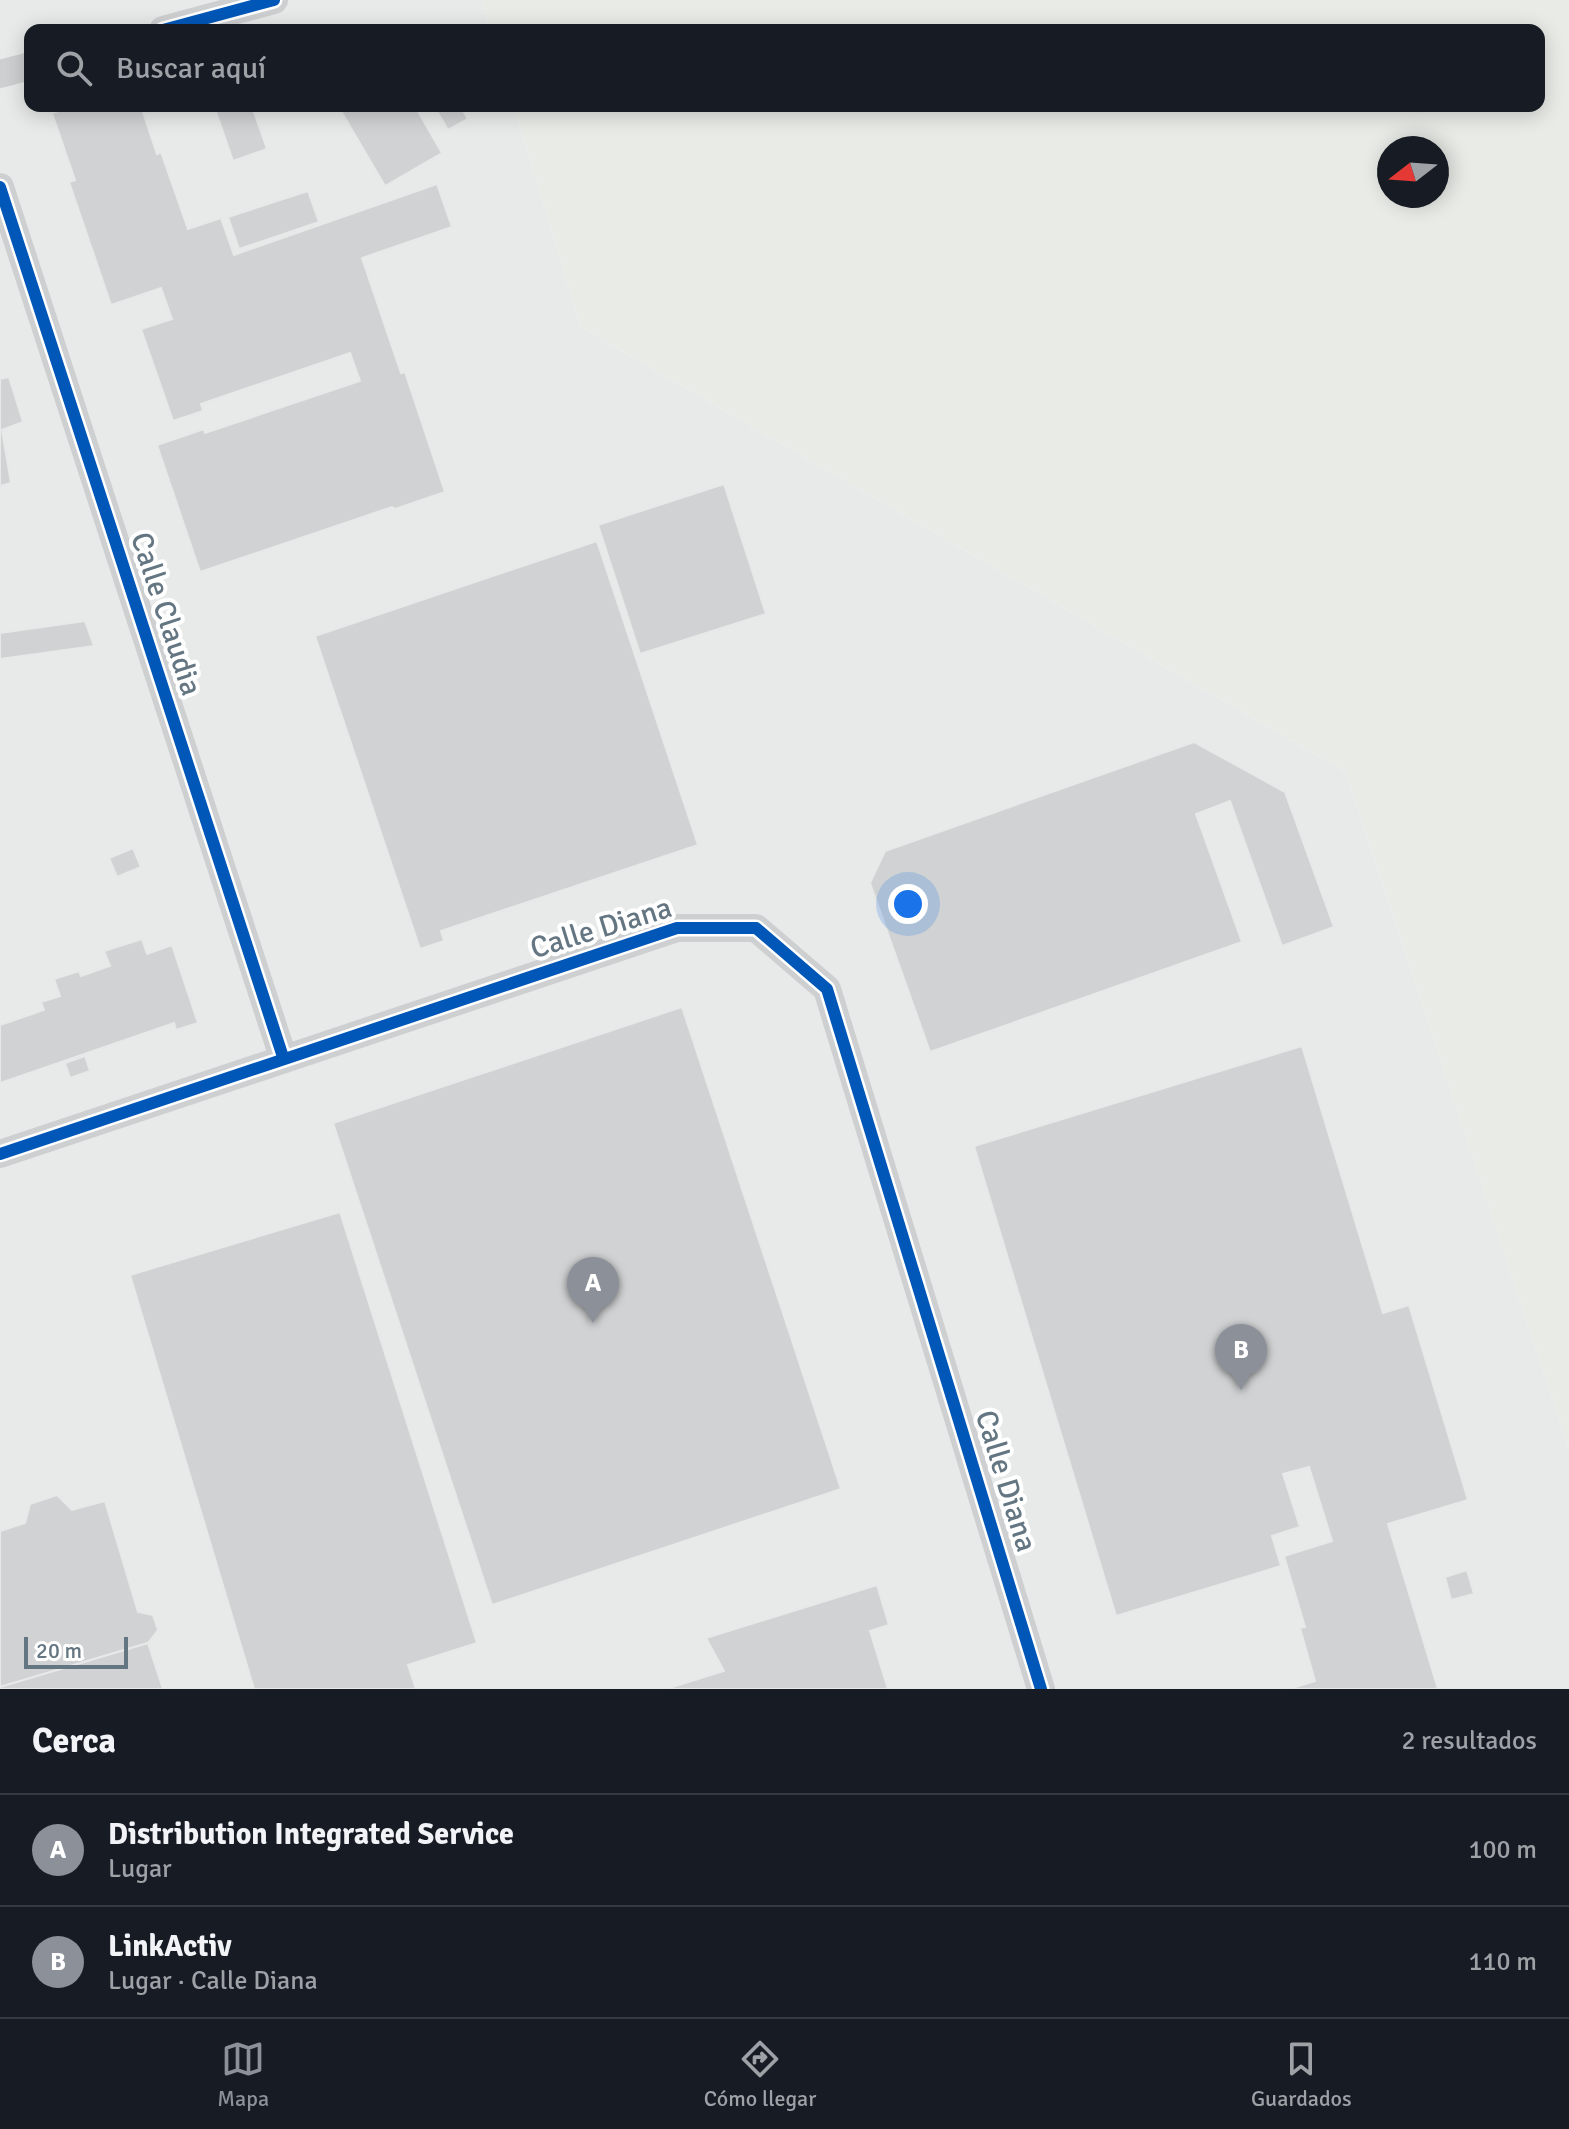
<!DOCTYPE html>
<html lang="es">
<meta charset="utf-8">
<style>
body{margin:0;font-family:Signika,sans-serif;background:#242831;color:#f1f3f6}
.compass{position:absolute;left:1377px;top:136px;width:72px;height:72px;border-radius:50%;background:#171b24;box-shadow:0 4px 20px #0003;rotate:253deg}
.scale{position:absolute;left:24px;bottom:20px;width:104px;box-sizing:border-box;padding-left:8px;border:4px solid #657683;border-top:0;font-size:22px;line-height:28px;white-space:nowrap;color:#657683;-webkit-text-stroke:6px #fff;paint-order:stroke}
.you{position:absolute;left:908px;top:904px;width:28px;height:28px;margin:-20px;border:6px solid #fff;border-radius:50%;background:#1a73e8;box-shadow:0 0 0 12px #1a73e833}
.badge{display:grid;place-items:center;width:52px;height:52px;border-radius:50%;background:#8c9099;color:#fff;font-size:26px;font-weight:700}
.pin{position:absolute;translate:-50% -66px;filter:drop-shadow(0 2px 4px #0008)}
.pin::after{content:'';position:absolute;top:42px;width:28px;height:24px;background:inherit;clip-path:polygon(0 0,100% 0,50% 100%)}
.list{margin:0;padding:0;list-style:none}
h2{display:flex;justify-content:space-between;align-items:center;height:104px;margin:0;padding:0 32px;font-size:34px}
h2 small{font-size:26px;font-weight:400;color:#9ea1a6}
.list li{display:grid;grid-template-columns:52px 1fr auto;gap:24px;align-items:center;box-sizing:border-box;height:112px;padding:0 32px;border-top:2px solid #363941}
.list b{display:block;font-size:30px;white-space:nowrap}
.list p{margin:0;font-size:26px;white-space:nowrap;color:#9ea1a6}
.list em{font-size:26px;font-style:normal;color:#9ea1a6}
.icon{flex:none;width:44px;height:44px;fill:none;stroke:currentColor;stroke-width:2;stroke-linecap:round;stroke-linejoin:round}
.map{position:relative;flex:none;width:1569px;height:1689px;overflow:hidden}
.search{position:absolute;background:#171b24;box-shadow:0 4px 20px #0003;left:24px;right:24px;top:24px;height:88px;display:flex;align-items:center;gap:20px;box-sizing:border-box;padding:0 28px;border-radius:16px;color:#9ea1a6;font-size:30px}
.sheet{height:328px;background:#171b24}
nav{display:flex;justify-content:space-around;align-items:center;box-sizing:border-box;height:112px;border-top:2px solid #363941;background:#171b24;font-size:22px;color:#9ea1a6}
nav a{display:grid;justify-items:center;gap:4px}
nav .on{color:#8c9099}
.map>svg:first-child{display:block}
.built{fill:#e8e9e9}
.green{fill:#e8ebe6;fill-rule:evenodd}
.building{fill:#d0d2d3;stroke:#e8e8e8;stroke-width:2}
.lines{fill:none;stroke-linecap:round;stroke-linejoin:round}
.minor{stroke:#cecfd0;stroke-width:28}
.cycleway-casing{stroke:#fff;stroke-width:17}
.cycleway{stroke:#0057b8;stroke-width:12}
.labels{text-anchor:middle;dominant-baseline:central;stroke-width:8;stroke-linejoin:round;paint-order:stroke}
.street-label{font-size:30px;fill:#657683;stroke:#fff}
</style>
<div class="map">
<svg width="1569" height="1689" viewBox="0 0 1569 1689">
<rect width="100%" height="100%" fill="#f9f9f9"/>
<path class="built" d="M0,0H481L490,30H30V106H514L581,327L1346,772L1569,1449V1689H0Z"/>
<path class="green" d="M481,0H1569V1449L1346,772L581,327L514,106H1539V30H490ZM1437,148V196H1389V148Z"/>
<g class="building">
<path d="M73,106H141L157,154L161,152L188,229L221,218L234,255L437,184L452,227L362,258L401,373L405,372L445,492L395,509L392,507L200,572L157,445L204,429L205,433L360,381L350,353L201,404L203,411L173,421L141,329L172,319L161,288L111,305L69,182L75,180L52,113Z"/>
<path d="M214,106H252L267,149L233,161Z"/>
<path d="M338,106H415L442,153L385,186Z"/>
<path d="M434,106H460L468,119L448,130Z"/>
<path d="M308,191L319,222L239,249L228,217Z"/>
<path d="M9,377L23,422L2,430L11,483L0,486V379Z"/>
<path d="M724,484L766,614L640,654L598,525Z"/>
<path d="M597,541L698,845L441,931L444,941L420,949L315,636Z"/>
<path d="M85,621L94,646L0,659V633Z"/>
<path d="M1194,742L1285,792L1334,927L1282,946L1230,801L1196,814L1242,942L930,1052L870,883L885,851Z"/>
<path d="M133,848L141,867L117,877L109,858Z"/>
<path d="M142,939L147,954L172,945L198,1023L176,1030L174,1023L0,1083V1025L44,1010L41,1002L60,996L54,979L79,971L81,976L110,966L104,951Z"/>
<path d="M682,1007L841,1489L492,1605L333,1123Z"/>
<path d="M1302,1046L1383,1313L1409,1305L1468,1500L1388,1524L1438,1689H1289L1315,1681L1300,1628L1305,1627L1284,1556L1332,1541L1309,1467L1283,1474L1300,1527L1272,1536L1281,1566L1116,1616L974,1146Z"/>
<path d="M85,1056L90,1071L70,1078L65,1063Z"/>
<path d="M340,1212L477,1643L408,1665L416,1689H254L130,1275Z"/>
<path d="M57,1495L72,1510L105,1501L138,1612L153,1615L158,1630L148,1643L0,1687V1531L25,1523L30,1504Z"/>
<path d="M1467,1570L1474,1594L1451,1600L1445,1577Z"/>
<path d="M877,1585L889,1625L870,1631L888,1689H666L724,1671L706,1638Z"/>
<path d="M148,1643L163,1689H0V1687Z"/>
</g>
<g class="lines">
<g class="minor">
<path d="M163,30L274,0"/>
<path d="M0,74L30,66"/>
<path d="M0,187L283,1057"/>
<path d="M0,1154L677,928H756L827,989L1041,1689"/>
</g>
<defs>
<g id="cycleway">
<path d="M163,30L274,0"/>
<path d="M0,187L283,1057"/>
<path d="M0,1154L677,928H756L827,989L1041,1689"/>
</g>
</defs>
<use href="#cycleway" class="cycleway-casing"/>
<use href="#cycleway" class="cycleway"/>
</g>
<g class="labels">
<g class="street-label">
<text transform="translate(166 614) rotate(72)">Calle Claudia</text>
<text transform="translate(601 928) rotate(-17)">Calle Diana</text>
<text transform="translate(1006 1481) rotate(73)">Calle Diana</text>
</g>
</g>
</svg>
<svg class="compass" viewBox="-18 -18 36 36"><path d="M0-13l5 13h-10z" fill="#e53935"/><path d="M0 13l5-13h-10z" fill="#9ea1a6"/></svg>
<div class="scale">20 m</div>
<div class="you"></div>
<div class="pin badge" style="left:593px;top:1323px">A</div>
<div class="pin badge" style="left:1241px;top:1390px">B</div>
<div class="search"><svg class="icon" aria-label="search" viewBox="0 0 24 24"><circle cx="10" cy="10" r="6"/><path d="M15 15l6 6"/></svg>Buscar aquí</div>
</div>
<section class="sheet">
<h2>Cerca<small>2 resultados</small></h2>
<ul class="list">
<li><span class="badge">A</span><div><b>Distribution Integrated Service</b><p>Lugar</p></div><em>100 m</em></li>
<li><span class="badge">B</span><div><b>LinkActiv</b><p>Lugar · Calle Diana</p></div><em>110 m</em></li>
</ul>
</section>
<nav>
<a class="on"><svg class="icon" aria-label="map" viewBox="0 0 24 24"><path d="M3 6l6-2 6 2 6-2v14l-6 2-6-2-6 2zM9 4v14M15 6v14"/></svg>Mapa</a>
<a><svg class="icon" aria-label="directions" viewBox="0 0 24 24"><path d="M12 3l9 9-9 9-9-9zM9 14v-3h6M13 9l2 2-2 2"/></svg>Cómo llegar</a>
<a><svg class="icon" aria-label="saved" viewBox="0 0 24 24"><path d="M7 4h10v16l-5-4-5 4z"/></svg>Guardados</a>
</nav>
